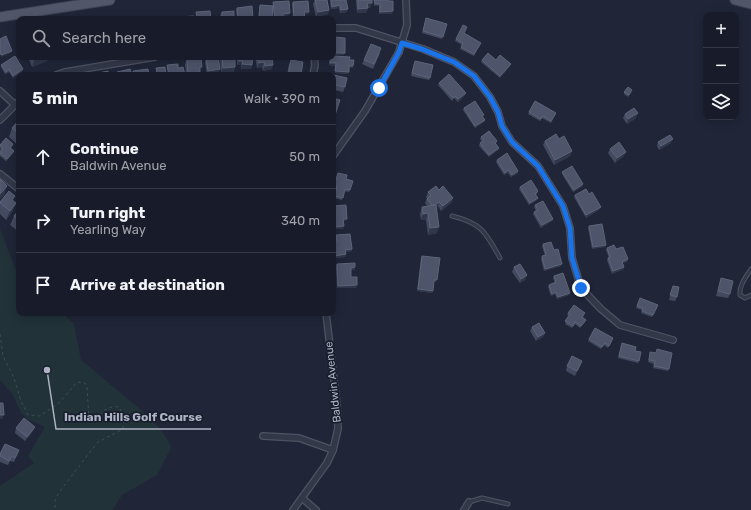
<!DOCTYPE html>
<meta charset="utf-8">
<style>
body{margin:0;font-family:Rubik,sans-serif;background:#252936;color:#f1f3f6}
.controls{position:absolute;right:12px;top:12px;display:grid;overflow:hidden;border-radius:8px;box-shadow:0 2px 10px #0003}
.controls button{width:36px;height:36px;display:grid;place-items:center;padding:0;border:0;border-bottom:1px solid #363a47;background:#181c2a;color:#f1f3f6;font:20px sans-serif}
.stop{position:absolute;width:12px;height:12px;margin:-9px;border:3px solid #1a73e8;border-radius:50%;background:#fff}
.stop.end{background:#1a73e8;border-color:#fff;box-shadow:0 1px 4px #0008}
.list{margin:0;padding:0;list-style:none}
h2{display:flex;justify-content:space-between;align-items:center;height:52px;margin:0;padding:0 16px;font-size:17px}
h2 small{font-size:13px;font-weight:400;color:#9fa1a8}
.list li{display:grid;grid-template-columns:26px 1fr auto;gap:12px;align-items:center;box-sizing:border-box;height:64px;padding:0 16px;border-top:1px solid #363a47}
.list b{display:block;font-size:15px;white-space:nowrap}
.list p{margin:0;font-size:13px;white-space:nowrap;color:#9fa1a8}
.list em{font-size:13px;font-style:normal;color:#9fa1a8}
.icon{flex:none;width:22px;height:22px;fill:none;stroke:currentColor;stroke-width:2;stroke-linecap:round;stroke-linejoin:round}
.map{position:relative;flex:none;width:751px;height:510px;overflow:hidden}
.search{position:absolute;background:#181c2a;box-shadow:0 2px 10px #0003;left:16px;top:16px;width:320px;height:44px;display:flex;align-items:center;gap:10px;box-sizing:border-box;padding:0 14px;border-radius:8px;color:#9fa1a8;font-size:15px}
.panel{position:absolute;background:#181c2a;box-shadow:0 2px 10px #0003;left:16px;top:72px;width:320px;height:244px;border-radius:8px}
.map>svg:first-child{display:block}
.green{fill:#213239}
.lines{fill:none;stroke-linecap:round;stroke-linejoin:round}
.lane-casing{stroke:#4e5363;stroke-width:5}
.street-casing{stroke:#4e5363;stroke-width:8}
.primary-casing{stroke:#3d4252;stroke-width:11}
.path{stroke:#3c4e54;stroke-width:1;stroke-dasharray:3 3;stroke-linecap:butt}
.lane{stroke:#333849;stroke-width:3}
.street{stroke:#333849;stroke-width:5.5}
.primary{stroke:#515769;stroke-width:9}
.wall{fill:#434a60}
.shaded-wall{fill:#30374b}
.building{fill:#4e556b;stroke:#5d6479}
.route{stroke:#1a73e8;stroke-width:5}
.labels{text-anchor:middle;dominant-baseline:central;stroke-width:3.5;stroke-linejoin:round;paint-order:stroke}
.street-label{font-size:11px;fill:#adb3c5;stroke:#191e2d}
.leader{fill:none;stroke:#adb3c5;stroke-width:1.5}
.callout-dot{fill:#adb3c5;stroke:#191e2d;stroke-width:1.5}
.callout-label{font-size:12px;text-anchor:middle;font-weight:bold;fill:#adb3c5;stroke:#191e2d;stroke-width:3.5;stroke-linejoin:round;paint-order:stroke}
</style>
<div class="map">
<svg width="751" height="510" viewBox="0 0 751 510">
<rect width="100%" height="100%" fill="#202638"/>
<path class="green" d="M0,229L19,279V313H62L74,324L81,360L152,419L168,440L171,448L157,475L122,495L112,510H0V486L34,463L28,456L45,427L30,420L21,413L13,395L0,380Z"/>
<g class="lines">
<defs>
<g id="lane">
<path d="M452,216C482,223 486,233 500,258"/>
<path d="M751,269C746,277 739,285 740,295L745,298L751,295"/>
<path d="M469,502L482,498L508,504"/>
</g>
<g id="street">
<path d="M333,28H356L423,49L454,62L474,76L490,97L498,112L502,126L512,142L538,166L563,206L570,228L572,258L581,288L601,309L620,325L673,340"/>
<path d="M56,75L65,72L155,57"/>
<path d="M313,75L315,65L314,57"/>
<path d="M0,91L15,105"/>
<path d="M0,120L19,101"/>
<path d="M333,156L365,111L399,52L407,25L406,0"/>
<path d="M0,174L19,189"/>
<path d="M263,436L299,438L333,450"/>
<path d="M302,498L316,510"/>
<path d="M293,510L327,463L333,450L338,429L337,405L326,313"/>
<path d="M464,510L469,502"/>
</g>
<g id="primary">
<path d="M735,0L751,4"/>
<path d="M0,17L110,0"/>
</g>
</defs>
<use href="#lane" class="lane-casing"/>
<use href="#street" class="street-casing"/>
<use href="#primary" class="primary-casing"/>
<path class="path" d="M0,334L3,356L14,378L21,401L28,415L40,416L60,402L77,382L85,383L87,386L89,421L93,422C102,413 105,405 119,407L124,419L123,429L98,442L79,466L58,494L55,501V510"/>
<use href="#lane" class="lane"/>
<use href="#street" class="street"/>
<use href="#primary" class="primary"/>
</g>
<g class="wall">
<path d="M315,0H327L329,10L328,14L316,17L313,4Z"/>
<path d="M330,0H346L347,12L340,13L339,8L331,9Z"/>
<path d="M356,0H372L370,8H368L366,13H357Z"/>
<path d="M374,0H388L392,14H379V6H374Z"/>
<path d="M273,2L290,13L289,15L283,16V19H274L273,9L272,19H258L259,10L260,5L273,6Z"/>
<path d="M293,2L309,12L308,14H304V19H293L292,4Z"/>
<path d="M237,8L253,19H237L236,10Z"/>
<path d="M222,12L234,19H220V16Z"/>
<path d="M426,18L447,24L442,39L422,33Z"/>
<path d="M467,29L464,33L481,43L474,56L460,49L462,45L455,41L456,39Z"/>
<path d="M380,53L373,69L362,64L364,60Z"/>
<path d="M28,57H49L47,61L32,67Z"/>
<path d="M206,57L220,69L218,73L207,75L205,62Z"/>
<path d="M221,57H235L234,72H221L220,58Z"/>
<path d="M237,57H253L251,69H241V65H237Z"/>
<path d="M255,57H272V69L263,71L262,67L257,68Z"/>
<path d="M330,57L349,60L353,68H349L348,74L335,73V66L329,65Z"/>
<path d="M187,59L200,72L199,75H186L185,64Z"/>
<path d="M291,60L301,75H287L289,64Z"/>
<path d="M482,60H496L510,66L500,78L481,62Z"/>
<path d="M414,63L430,78L429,80L411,76Z"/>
<path d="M1,65L22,72L13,78L9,72L5,74L1,67Z"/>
<path d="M167,65L178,68L185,75H168L167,68Z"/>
<path d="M333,75L345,87L343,92L334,90L333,93Z"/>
<path d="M439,83L465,95L458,102L454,98L452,101L438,85Z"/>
<path d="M624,92H631L628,97L624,94Z"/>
<path d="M464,108L483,117L485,120L484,122L475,128L463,110Z"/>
<path d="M529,112L556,113L551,123L542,118L540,121L528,114Z"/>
<path d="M625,114L636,118L627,124L623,118Z"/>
<path d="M19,120V146L9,137L12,128Z"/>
<path d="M481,137L497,141L496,144L499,148L498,150L489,157L479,146L480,143L482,142L480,139Z"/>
<path d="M545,141L572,151L570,156L554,165L543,145Z"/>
<path d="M658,142L671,143L659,150L657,146Z"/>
<path d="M13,144L11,148L14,151L13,153L6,161L0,156V152L1,150L0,149V145Z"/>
<path d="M610,149L624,156L615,163L608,153Z"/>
<path d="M497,160L518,171V173L511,177L508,173L504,175L496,162Z"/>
<path d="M562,172L583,186L573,192L562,174Z"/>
<path d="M338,173L346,179L353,181L349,192L344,191L342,200L334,198L336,189L333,188Z"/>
<path d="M520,187L538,191L537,194L536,195L538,198L537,200L529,205L519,189Z"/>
<path d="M439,190L452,202L441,211L438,206L436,207L437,233L428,235L426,220H421L420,214L422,207L427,206L425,203L427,198L426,197L428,192Z"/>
<path d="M589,194L600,209L586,218L574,197L575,195Z"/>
<path d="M13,201L16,203L12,212L6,220L0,214V202Z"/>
<path d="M535,205L553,219L552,221L541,228L533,214L534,212L536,211L534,207Z"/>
<path d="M19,210V232L10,225L14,216Z"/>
<path d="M589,226L606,245L605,247L592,249L588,228Z"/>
<path d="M336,235L352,249L351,252H346V254L345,257L334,258L333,242H336Z"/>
<path d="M543,244L561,266L544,271L541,259L542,256H545L542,246Z"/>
<path d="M607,248L616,249L628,259L627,262L623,263L624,267V269L612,274L607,260L608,258H609L606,250Z"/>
<path d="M422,256L436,282H434L432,293L417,291L421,258Z"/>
<path d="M337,264L355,267V270H351V277L356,288H337L336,266Z"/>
<path d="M514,267L527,275L525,280L520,283L512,272Z"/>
<path d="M554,276L569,295L557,299L555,294L551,296L548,287L549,285L555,283L553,278Z"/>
<path d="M721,278L730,294L728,298L716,296Z"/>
<path d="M673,286L677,297L675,301L669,300Z"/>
<path d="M640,298L658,305L652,317L641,313L642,310L636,308Z"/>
<path d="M568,313L584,315L583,317L586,320L585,322L580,328L575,324L572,328L565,324L569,316L567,315Z"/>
<path d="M532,327L543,337L536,341L530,331Z"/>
<path d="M589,339L612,341L608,348L604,345L601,349L588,341Z"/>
<path d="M621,346L635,351L639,361L638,363L618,358Z"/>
<path d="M650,354L669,369L668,371L653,368L654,364L648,362Z"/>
<path d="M580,365L575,376L566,371L567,366Z"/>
<path d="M16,428L33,431L25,441L15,433Z"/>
<path d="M19,450L14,462L10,461L8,465L0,462V454Z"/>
</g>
<g class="shaded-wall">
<path d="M367,3H372L370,8H366Z"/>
<path d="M375,4H380L379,6H374Z"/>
<path d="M340,5L339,8L331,9L332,7Z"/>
<path d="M368,8L366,13H357L358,9Z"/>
<path d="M348,9L347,12L340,13L341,10Z"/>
<path d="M329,10L328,14L316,17L318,12Z"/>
<path d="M393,11L392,14H379L380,12Z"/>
<path d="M304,12H309L308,14H303Z"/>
<path d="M290,13L289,15L282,16L283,14Z"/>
<path d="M294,17H305L304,19H293Z"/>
<path d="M12,51L11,53L1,57V55Z"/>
<path d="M333,53H345L344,55H333Z"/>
<path d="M39,57H49L47,61L32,67L35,58Z"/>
<path d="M52,57H57L51,59Z"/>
<path d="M288,57H302L301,60L287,59Z"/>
<path d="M239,61H243L241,65H237Z"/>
<path d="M264,62L262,67L257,68L259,63Z"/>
<path d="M330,63H336L335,66L329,65Z"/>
<path d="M242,64L252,65L251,69H241Z"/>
<path d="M511,64L510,66L500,78V76Z"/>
<path d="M273,65L272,69L263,71L265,66Z"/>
<rect x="349" y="66" width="4" height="2"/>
<path d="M235,67L234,72H221L223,68Z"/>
<path d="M23,69L22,72L13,78V76Z"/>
<path d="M220,69L218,73L207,75L208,71Z"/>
<path d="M335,71L349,72L348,74L335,73Z"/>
<path d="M200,72L199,75H187L188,73Z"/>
<path d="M466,93L465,95L458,102V99Z"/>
<path d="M638,113L636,118L627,124L628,119Z"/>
<path d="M485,120L484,122L475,128V126Z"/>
<path d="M673,139L671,143L659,150L661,146Z"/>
<path d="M499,148L498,150L489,157V155Z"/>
<path d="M14,151L13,153L6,161L7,159Z"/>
<path d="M572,151L570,156L554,165L555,160Z"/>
<path d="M626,152L624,156L615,163L617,158Z"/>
<path d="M509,170L508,173L504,175L505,173Z"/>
<path d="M518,171V173L511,177L512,175Z"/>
<path d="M583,184V186L573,192L574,190Z"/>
<path d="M7,186L4,195L0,199V194Z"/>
<path d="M453,198L452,202L441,211L443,206Z"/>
<path d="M538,198L537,200L529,205L530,203Z"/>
<path d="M439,202L438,206L432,211L433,207Z"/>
<path d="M16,203L12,212L6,220L10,211Z"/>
<path d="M601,207L600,209L586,218V215Z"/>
<path d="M428,213L426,220H421L423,214Z"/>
<path d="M343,219H347L346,221H342Z"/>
<path d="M553,219L552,221L541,228L542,225Z"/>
<path d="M344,226L343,229H335V227Z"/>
<path d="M439,227L437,233L428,235L430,228Z"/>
<path d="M606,245L605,247L592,249L593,247Z"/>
<path d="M352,249L351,252H345V250Z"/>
<path d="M346,254L345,257L334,258L335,256Z"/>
<path d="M628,259L627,262L621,264L622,262Z"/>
<path d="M562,264L561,266L544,271L545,269Z"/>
<path d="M355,267V270H350L351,268Z"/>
<path d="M624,267V269L612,274L613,271Z"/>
<path d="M527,275L525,280L520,283L521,279Z"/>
<path d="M357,285L356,288H337L338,286Z"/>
<path d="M418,289L433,291L432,293L417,291Z"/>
<path d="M556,292L555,294L551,296L552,294Z"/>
<path d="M570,293L569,295L557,299L558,297Z"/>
<path d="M545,333L543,337L536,341L538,337Z"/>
<path d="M0,415H4L2,419H0Z"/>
<path d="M35,427L33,431L25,441L27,437Z"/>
</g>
<g class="building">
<path d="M315,0H327L329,10L318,12Z"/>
<path d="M331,0H346L348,9L341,10L340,5L332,7Z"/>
<path d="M358,0H372V3H367L368,8L358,9Z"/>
<path d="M374,0H388V1H393V11L380,12V4H375Z"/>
<path d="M289,1L290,13L283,14V19H275L273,2Z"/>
<path d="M308,1L309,12H304L305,17H294L293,2Z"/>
<path d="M260,5L273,6L272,19H259Z"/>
<path d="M252,6L253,19H238L237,8Z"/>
<path d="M210,11L211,19L215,18V19H197L196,12Z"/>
<path d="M234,11V19H222V12Z"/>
<path d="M194,16V19H179V17Z"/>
<path d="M426,18L447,24L443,37L423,31Z"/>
<path d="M463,25L467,27L464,33L481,43L474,54L461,47L463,43L456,39Z"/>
<path d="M6,36L12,51L1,55L0,51V39Z"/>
<path d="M334,37L345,38V53H333Z"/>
<path d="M371,44L381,48L374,64L364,60Z"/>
<path d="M488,53L496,60L500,55L511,64L500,76L482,60Z"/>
<path d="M15,56L23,69L13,76L9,69L6,72L1,65Z"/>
<path d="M333,56L350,57L349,60H354L353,66H349V72L335,71L336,63H330L331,57H333Z"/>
<path d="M206,57H218L220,69L208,71Z"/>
<path d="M222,57H235V67L223,68Z"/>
<path d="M239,57H253L252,65L242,64L243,61H239Z"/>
<path d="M257,57H272L273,65L265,66L264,62L259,63Z"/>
<path d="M201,58L202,67H200V72L188,73L187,59Z"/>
<path d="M291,60L303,62L301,75H288Z"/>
<path d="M415,61L433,65L430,78L412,73Z"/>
<path d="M178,64V68L183,67L185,75H169L167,65Z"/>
<path d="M165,67L166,75H151V73H157L156,68Z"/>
<path d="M130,69L132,75H118L117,72Z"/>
<path d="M148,69L149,75H133V71Z"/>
<path d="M108,71L109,75H95L94,74Z"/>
<path d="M329,74L347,78L345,87L335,85V88H333V75H329Z"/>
<path d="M449,74L466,93L458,99L455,96L453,98L439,83Z"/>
<path d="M628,87L632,90L629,95L624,92Z"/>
<path d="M333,98L340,100L335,115L333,114Z"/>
<path d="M475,101L484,115L482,116L485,120L475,126L464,108Z"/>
<path d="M535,101L556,113L551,121L543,116L541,119L529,112Z"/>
<path d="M634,108L638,113L628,119L625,114Z"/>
<path d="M19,120V134L12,128Z"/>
<path d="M489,131L497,141L495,143L499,148L489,155L480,143L484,140L481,137Z"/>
<path d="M556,134L559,139L564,136L572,151L555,160L545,141Z"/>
<path d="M670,135L673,139L661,146L658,142Z"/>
<path d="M6,138L13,144L10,148L14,151L7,159L0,153V152L3,148L0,145Z"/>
<path d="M619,142L626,152L617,158L610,149Z"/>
<path d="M507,153L518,171L512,175L509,170L505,173L497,160Z"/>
<path d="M572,166L583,184L574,190L562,172Z"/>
<path d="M338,173L347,175L346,179L353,181L350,190L345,189L343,198L335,196L337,186H334Z"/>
<path d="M0,179L7,186L0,194Z"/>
<path d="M531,180L538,191L535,194L538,198L530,203L520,187Z"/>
<path d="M436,186L439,190L443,186L453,198L443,206L439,202L435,205H432L427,199L431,195L428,192Z"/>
<path d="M586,189L589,194L592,192L601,207L586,215L575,195Z"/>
<path d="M9,191L15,196L12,200L16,203L10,211L0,203V202Z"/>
<path d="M543,201L553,219L542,225L534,212L538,210L535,205Z"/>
<path d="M346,205L347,219H343L344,226L335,227V222H333V206Z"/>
<path d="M436,205L439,227L430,228L428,213L423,214L422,207Z"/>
<path d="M19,210V221L14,216Z"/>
<path d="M602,224L606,245L593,247L589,226Z"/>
<path d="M350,234L352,249L345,250L346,254L335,256L333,242L337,241L336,235Z"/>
<path d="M551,242L554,250L558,249L562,264L545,269L542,256L546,255L543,244Z"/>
<path d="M614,245L616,249L623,247L628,259L622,262L624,267L613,271L608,258L610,257L607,248Z"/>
<path d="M422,256L440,258L437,280H434L433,291L418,289Z"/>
<path d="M355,263V267L351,268V277H357V285L338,286L337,264Z"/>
<path d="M520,264L527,275L521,279L514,267Z"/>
<path d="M563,273L570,293L558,297L556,292L552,294L549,285L556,282L554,276Z"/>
<path d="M721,278L733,281L730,294L718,291Z"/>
<path d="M673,286L679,287L677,297L670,295Z"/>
<path d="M640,298L658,305L653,315L642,311L643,308L637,306Z"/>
<path d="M574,305L585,313L582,317L586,320L581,326L575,322L573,326L565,321L570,314L568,313Z"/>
<path d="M539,323L545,333L538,337L532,327Z"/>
<path d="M595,328L613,338L609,346L605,343L602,347L589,339Z"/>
<path d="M622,343L636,347L635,351L641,352L639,361L619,356Z"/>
<path d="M657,349L672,353L669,369L654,366L655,361L649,360L650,352L656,353Z"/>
<path d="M572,356L582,361L577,371L567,366Z"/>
<path d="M0,403H3L4,415H0Z"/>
<path d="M24,418L35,427L27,437L16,428Z"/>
<path d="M5,444L19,450L15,458L12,456L9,461L0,456V454Z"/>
</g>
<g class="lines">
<path class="route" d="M379,88L399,52L402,43L422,49L454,62L474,76L490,97L498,112L502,126L512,142L538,166L563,206L570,228L572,258L581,288"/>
</g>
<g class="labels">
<g class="street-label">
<text transform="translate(333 382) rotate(-96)">Baldwin Avenue</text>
</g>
</g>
<path class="leader" d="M47 370L56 429H211"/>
<circle class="callout-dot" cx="47" cy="370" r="4"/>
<g class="callout-label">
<text x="133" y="421">Indian Hills Golf Course</text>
</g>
</svg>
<div class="controls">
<button>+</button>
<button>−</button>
<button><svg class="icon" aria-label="layers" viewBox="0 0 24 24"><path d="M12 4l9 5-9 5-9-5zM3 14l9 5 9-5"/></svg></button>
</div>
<div class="stop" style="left:379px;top:88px"></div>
<div class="stop end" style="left:581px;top:288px"></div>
<div class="search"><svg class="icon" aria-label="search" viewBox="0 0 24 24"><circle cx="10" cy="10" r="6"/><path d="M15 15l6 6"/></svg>Search here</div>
<section class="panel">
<h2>5 min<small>Walk · 390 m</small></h2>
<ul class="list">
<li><svg class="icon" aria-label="ahead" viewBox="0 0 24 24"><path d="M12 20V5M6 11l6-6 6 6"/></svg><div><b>Continue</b><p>Baldwin Avenue</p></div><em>50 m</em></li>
<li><svg class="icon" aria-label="right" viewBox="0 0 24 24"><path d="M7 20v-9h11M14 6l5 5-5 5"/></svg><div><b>Turn right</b><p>Yearling Way</p></div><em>340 m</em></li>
<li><svg class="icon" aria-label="arrive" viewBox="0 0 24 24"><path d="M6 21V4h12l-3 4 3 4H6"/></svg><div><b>Arrive at destination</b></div></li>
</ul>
</section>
</div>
